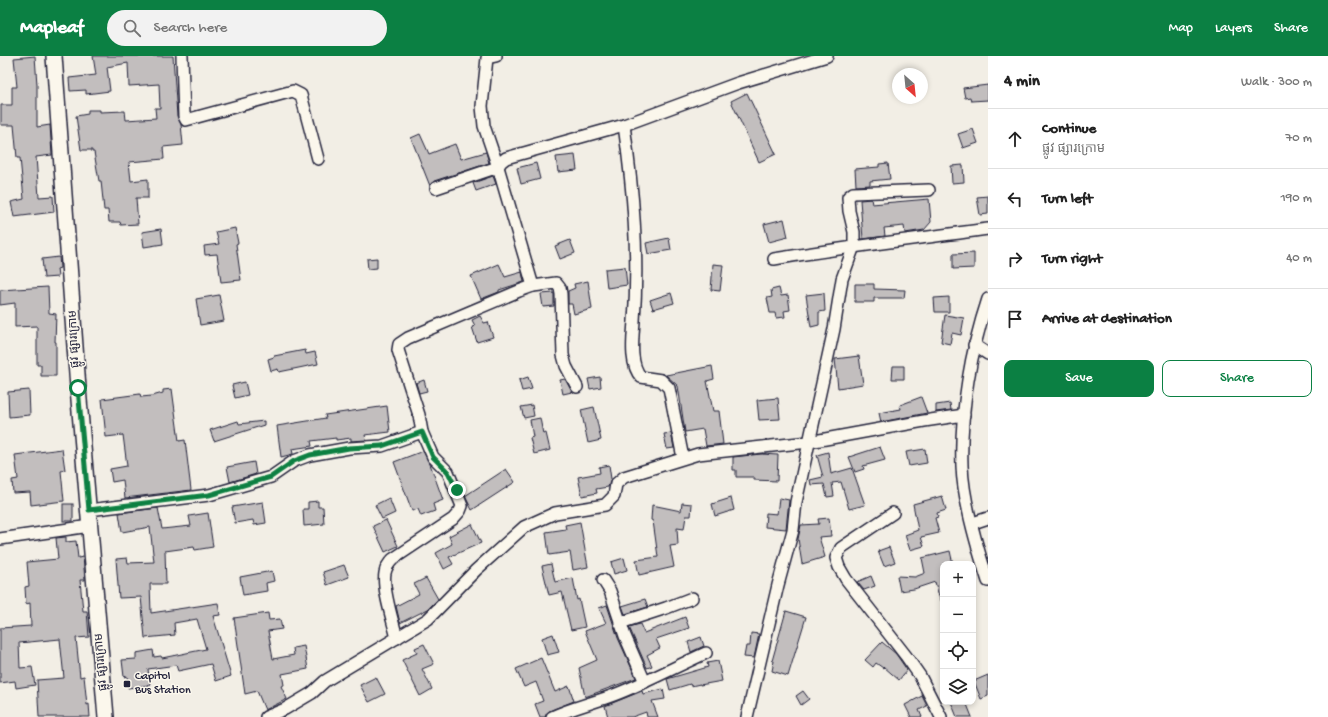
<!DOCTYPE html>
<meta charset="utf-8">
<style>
body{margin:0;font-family:"Gochi Hand","Noto Sans Khmer",sans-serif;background:#f2f2f2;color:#222}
.controls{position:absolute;right:12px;bottom:12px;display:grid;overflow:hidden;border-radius:8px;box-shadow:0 2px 6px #0003}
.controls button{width:36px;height:36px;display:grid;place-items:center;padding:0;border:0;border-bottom:1px solid #e0e0e0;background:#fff;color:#222;font:20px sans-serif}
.compass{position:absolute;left:892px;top:12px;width:36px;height:36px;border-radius:50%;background:#fff;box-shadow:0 2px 6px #0003;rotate:153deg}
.stop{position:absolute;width:12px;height:12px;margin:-9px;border:3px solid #0b8043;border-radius:50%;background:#fff}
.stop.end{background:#0b8043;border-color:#fff;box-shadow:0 1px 4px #0008}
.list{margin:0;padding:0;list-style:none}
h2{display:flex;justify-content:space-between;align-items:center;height:52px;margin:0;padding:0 16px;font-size:17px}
h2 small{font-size:13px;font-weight:400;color:#767676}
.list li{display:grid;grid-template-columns:26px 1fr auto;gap:12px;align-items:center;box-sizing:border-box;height:60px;padding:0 16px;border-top:1px solid #e0e0e0}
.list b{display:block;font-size:15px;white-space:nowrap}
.list p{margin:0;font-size:13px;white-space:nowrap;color:#767676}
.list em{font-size:13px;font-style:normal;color:#767676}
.actions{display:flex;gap:8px;padding:12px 16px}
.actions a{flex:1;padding:9px 0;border:1px solid #0b8043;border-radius:8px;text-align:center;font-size:14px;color:#0b8043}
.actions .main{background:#0b8043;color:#fff}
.icon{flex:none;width:22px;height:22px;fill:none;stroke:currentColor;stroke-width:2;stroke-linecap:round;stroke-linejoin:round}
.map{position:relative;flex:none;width:988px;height:661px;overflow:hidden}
header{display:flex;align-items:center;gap:24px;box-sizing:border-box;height:56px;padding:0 20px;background:#0b8043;color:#fff}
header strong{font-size:19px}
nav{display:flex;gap:22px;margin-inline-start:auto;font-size:14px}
.search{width:280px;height:36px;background:#f2f2f2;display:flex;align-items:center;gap:10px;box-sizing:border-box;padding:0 14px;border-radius:22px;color:#767676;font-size:15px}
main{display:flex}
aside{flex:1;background:#fff}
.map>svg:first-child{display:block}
.building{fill:#c2bebe;stroke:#22223b}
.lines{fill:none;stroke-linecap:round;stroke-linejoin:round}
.street-casing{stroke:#22223b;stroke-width:14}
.secondary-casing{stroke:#22223b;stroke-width:18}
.street{stroke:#fbf7ec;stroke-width:11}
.secondary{stroke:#fbf7ec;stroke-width:15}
.route{stroke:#0b8043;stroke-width:5}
.poi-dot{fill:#22223b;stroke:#fbf7ec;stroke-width:1.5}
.labels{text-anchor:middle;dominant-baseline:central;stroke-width:3;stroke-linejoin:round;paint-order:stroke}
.street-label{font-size:12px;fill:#22223b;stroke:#fbf7ec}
.poi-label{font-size:12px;fill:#22223b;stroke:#fbf7ec;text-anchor:start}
</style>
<header>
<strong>Mapleaf</strong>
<div class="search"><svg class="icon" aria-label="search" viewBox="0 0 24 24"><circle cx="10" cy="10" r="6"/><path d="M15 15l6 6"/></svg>Search here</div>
<nav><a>Map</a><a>Layers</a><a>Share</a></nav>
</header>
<main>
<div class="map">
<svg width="988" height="661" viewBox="0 0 988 661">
<rect width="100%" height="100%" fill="#f2eee5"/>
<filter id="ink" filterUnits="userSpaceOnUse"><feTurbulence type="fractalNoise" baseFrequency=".025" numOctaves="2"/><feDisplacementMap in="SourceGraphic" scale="8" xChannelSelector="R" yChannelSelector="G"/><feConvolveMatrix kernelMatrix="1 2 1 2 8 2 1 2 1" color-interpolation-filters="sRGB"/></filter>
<g filter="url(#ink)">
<g class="building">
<path d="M35,0L37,29V71L50,69L52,99L36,101L39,141L53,140L54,156L14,161L11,146L24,143L20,102H17L14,69H1V49H12V31H17L14,2Z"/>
<path d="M93,0H173L177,60L181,68L183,89L163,91L164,103L129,106L131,125L148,123V142H136L138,168L121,169L120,166H109L108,154H104L101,125H99L94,96H92V94H81L76,60L88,58V54H100V56L125,55L126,64L156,62L155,52H160L159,28L129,30L128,7L107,11L110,35L86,38V34L70,35L69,22L96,19Z"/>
<path d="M988,29V44L971,45L970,41L965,42L963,32Z"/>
<path d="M747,37L776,98L759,106L731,45Z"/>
<path d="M973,73L978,87L963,92L958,78Z"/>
<path d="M420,78L429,98L455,88L461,103L486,96L489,107L434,125L430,130L411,82Z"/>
<path d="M575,99L577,114L558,116L556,101Z"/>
<path d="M536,107L540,123L521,128L517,112Z"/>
<path d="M888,107L890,123L870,125V129L856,130L855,113L879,111V108Z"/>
<path d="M963,109L964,126L952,127L951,110Z"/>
<path d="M493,120L496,128L476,135L473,127Z"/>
<path d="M988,140V158L980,159L977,141Z"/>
<path d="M871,143L872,148L929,143L931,166L924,174L905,177L904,170L884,172L885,180L863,183L860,144Z"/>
<path d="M784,163L788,181L769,186L764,168Z"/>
<path d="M235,172L238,187L236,188L241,224L221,226L217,198L205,199L204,190L219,188L216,176Z"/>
<path d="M161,173L163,188L144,191L142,176Z"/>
<path d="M669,182L671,194L648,198L646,187Z"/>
<path d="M570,184L575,197L560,203L555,190Z"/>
<path d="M974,197V212L953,213V198Z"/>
<path d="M59,201L60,212L57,213L58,221L44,222L42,203Z"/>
<path d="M377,202V212L368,213L367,203Z"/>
<path d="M499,208L505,221L522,216L524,226L499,234V236L481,243L471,220Z"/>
<path d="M713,208L723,209L720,235L711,234Z"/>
<path d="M625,211L627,229L607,232L605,213Z"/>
<path d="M588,225L592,253L574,258L572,248H568V235L575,232L574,228Z"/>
<path d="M855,228H874V233L905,234L904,242H874V246H855Z"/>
<path d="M48,231L49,257L56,258L55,286H56V320H41V309H37V270L15,271V247L0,249V234Z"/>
<path d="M779,232L781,240L788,239L790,254L784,255L785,261L776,262L775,257H770L767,242L772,241L771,234Z"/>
<path d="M554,237V250L543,251L541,238Z"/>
<path d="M671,237L674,247L653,253L650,244Z"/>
<path d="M824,237L825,255L819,256V269L811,271L806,239Z"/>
<path d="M219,239L224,265L200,269L196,243Z"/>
<path d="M949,241V256H935L934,242Z"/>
<path d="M945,259L964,262L961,279L952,277L950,288L941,286Z"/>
<path d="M480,260L484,267L488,266L493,281L477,286L472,271L475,270L472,264Z"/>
<path d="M305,294L306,298L315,296L318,308L279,316L278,313L271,315L268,303L274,301V300Z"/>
<path d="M859,300L863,328L838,332L835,303Z"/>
<path d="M712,310L714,323L707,325L713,355H719L723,388L706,390L703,373L685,376L678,330L666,319Z"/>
<path d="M893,310H904V323H892Z"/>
<path d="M528,321L532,333L522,335L519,324Z"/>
<path d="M600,321L601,331L590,333L588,323Z"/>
<path d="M565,323L571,334L572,336L563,338L560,324Z"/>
<path d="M424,324L427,335L419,337L416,327Z"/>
<path d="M245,326L248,339L235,342L232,329Z"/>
<path d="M172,333L179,385L185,384L191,434L125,442L123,424L112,426L110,413L127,410L123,379L106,381L102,343L140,338L141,341L152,340L163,337V334Z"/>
<path d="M29,334L30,359L9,361L8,336Z"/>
<path d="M921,341L927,357L881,366L879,357L901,353L900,349Z"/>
<path d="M778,342L780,363L759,364L757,344Z"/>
<path d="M950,347L951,354L936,356V349Z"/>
<path d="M532,349L534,360L524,362L521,351Z"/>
<path d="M387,350L390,376L365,379L366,384L351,385V382L336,384V382L311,385L312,390L292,393L293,398L281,401L277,370L326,362L325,359Z"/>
<path d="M594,351L601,384L588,387L581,354Z"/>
<path d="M540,362L543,378L546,377L550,394L534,398L530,382L533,381L530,364Z"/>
<path d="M238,365L239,368L264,365V369L214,385L210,374Z"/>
<path d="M671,377L674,392L667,393L664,378Z"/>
<path d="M880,391L885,404L863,410L864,413L855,416L849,401Z"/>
<path d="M62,393L65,414L61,415L64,445L31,449L30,436L13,437L12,424L18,423L15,399Z"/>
<path d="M925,393L927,407L909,410L906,396Z"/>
<path d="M423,395L430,408L443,444L433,448L435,455L421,460L418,453L412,455L394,406Z"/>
<path d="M828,396L831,418L852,412L865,449L849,453L841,426L832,427L834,440L827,441L824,428L811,429L810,424L823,421L817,399Z"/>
<path d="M761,398L778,399L777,425L754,424V421H736V414H733V401Z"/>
<path d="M254,406L256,418L230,426L227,411Z"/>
<path d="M609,409L611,423L608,431L596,433L597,437L582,440L578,421L600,417L599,411Z"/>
<path d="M506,413L515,426L472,454L465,440Z"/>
<path d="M942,440L946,454L937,457L938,461L935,462L939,477L921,481L924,490L910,494L905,479L918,474L913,448Z"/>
<path d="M389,442L395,457L382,463L375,449Z"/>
<path d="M731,442L734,454L715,460L712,448Z"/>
<path d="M779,442L789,444L786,473L765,471L766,457L777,458Z"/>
<path d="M318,445V451H323L324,468L304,470L303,453H308V446Z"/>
<path d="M263,446L266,467L254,469L253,464L235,467L232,451Z"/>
<path d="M682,447L692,448L691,460H686L684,473L677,472L678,489L670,490L674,511L639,519L636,504L658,501L653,465L651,464L652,449L681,455Z"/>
<rect x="63" y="448" width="10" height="17"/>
<path d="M158,452L162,473L191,470L189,460L208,457L213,491L195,494L194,491L165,495L166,528H150L151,557L218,547L220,559L213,560L231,620L216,625L211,608L178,615L176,609L148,613L150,629L128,632L127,620L124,621L122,604L136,603V597L153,594L154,601L161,600L162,602L206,593L197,563L174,567L175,579L145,582L141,541L119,542L116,503L127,502L128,507L154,506L150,471L122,476L119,457Z"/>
<path d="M829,462L831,480L819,481L825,501L802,508L798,483L801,469L819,468L818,463Z"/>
<path d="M386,464L398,490L385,496L373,470Z"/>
<path d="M580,466L588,511L573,514L570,496L549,499L546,476L566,473L565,469Z"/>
<path d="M472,468L481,487L449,501L453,508L444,513L436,497L452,488L449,480Z"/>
<path d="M66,481V486L76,485L78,502L83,501L85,524H80L83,555H87L89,581L76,582L80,621L84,620L87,649L89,648L90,661H39L37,624L64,622L60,583L19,587L20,612L32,611L35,629L16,632L15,625L0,627V572L31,570L30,547L26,548L25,531L29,530L27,506L58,503L56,482Z"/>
<path d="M889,491L895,506L884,510L878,495Z"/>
<path d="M950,495L953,508H943V544H940L935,526L914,533L900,535L897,520L915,521L925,517L922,502Z"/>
<path d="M624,502L627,514L614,518L611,506Z"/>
<path d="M551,508L555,526L573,522L577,544L579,543L585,571L571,574L562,536L549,539L542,510Z"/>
<path d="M344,509L349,521L327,529L323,516Z"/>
<path d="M272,515L274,525L266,527L267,535L243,539L240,521Z"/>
<path d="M871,520L875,530L864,534L857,526Z"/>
<path d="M426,522L438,543L428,553L400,567L396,550L419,538L414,528Z"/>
<path d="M645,543L648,551L625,558L622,550Z"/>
<path d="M607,549L618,582L636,622L585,641L579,612L597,604L585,575L606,567L599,552Z"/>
<path d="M786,555L806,561L788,620L772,615L774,605H772Z"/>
<path d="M268,557L269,564L280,563L282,573L268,575L273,603L294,599L293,592L304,590L308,613L282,618L284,629L281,630L287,643L265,654L257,635L245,638L234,562Z"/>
<path d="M685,561L689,572L656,583L660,592L647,599L652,610L647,612L629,571L640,568L644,577Z"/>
<path d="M751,577L759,578L754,602L744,601L746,590H750Z"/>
<path d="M553,578L559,596L547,599L542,582Z"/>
<path d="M701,581L704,590L691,596L688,586Z"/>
<path d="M882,586L896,598L907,614L899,624L884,611L883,612L876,607L873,611L865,604Z"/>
<path d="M424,588L434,608L422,613L432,633L420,640L402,604L417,597L415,592Z"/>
<path d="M541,602L555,636L569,630L574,645L549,655L545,661H540L535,648L543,645L536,626L524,631L516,613Z"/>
<path d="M718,605L722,625L700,629V628L691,630L690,628L670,634L667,623L708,611L707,607Z"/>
<path d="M988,619V640L981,643L974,625Z"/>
<path d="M376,621L385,638L369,646L360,629Z"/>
<path d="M663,633L665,643L652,645L658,661H647L646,656L632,661H608L605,650L642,635L643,638Z"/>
<path d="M803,635L809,643L801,649L796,640Z"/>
<path d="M922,640L927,650L919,654L922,661H911L905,649Z"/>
<path d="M951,646H966L972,661H957Z"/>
</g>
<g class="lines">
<defs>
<g id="street">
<path d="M182,0L184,60L186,64L293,35L301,39L318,103"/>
<path d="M496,0L487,2L482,50L484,70L498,111L533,230"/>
<path d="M624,69C633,134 639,199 634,265C633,282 629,308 641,321L661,324L669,332L683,402"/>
<path d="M436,132L498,111L501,106L506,102L624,69L738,27L827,0"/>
<path d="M774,203C845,191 916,183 988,173"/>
<path d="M988,243C971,294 960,355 962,410C963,445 977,491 988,525"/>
<path d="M974,289L988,298"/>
<path d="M89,454L209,439L271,421L294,405L310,399L349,392L382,390L422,376"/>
<path d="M893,457L841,492L836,502L839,511L846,523L906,600L920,620L941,661"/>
<path d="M973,467L988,462"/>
<path d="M0,483L90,470"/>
<path d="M603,524L610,535L625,580L645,626"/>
<path d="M620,567L666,552L692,542"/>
<path d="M397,582C393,565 382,533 385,517C386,511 389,507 393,503L453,463L460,455L462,450L448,416L433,401L422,376L419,359L398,294L399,288L408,282L519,235L533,230L556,227L560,232L561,238L563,299L566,310L577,331"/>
<path d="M266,661L285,653L312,637L325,625L428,563L476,514L524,471L555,457L605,449L614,440L616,428L624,421L698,398L809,386L924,365L964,359"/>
<path d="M552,661C574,651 597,646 619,637C649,625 677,610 706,597"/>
<path d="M747,661L778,529L793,474L796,446L834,273L842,223L854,190V176L849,155L848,141L853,137L929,134"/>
</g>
<path id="secondary" d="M54,0L78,332L106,661"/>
</defs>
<use href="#street" class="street-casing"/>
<use href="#secondary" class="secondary-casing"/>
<use href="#street" class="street"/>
<use href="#secondary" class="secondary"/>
</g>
</g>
<g class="lines" filter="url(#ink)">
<path class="route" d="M78,332L89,454L209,439L271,421L294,405L310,399L349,392L382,390L422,376L433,401L448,416L457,434"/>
</g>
<rect class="poi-dot" x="123" y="624" width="8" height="8" rx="2"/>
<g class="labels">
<g class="street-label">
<text transform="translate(75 283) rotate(-93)">ផ្លូវ ផ្សារក្រោម</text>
<text transform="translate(102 606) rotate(-95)">ផ្លូវ ផ្សារក្រោម</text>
</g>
<g class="poi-label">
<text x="135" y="621">Capitol<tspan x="135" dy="14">Bus Station</tspan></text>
</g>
</g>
</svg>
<div class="controls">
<button>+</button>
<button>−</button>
<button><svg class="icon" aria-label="locate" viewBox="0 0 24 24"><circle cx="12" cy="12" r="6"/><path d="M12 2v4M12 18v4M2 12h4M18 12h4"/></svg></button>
<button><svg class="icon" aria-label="layers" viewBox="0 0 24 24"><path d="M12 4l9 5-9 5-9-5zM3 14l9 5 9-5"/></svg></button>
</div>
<svg class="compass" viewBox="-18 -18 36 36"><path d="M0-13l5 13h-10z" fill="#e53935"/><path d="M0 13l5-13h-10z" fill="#767676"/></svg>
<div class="stop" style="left:78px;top:332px"></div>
<div class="stop end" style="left:457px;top:434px"></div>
</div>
<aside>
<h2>4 min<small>Walk · 300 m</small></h2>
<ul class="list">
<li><svg class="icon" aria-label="ahead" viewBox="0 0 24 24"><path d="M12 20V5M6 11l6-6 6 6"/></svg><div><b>Continue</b><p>ផ្លូវ ផ្សារក្រោម</p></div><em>70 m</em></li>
<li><svg class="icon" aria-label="left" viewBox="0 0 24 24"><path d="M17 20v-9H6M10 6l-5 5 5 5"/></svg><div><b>Turn left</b></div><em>190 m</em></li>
<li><svg class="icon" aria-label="right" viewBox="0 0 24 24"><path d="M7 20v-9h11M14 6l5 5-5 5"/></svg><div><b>Turn right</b></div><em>40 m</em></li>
<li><svg class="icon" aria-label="arrive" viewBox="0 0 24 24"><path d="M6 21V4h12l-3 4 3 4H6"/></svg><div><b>Arrive at destination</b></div></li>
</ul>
<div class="actions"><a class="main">Save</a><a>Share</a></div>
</aside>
</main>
